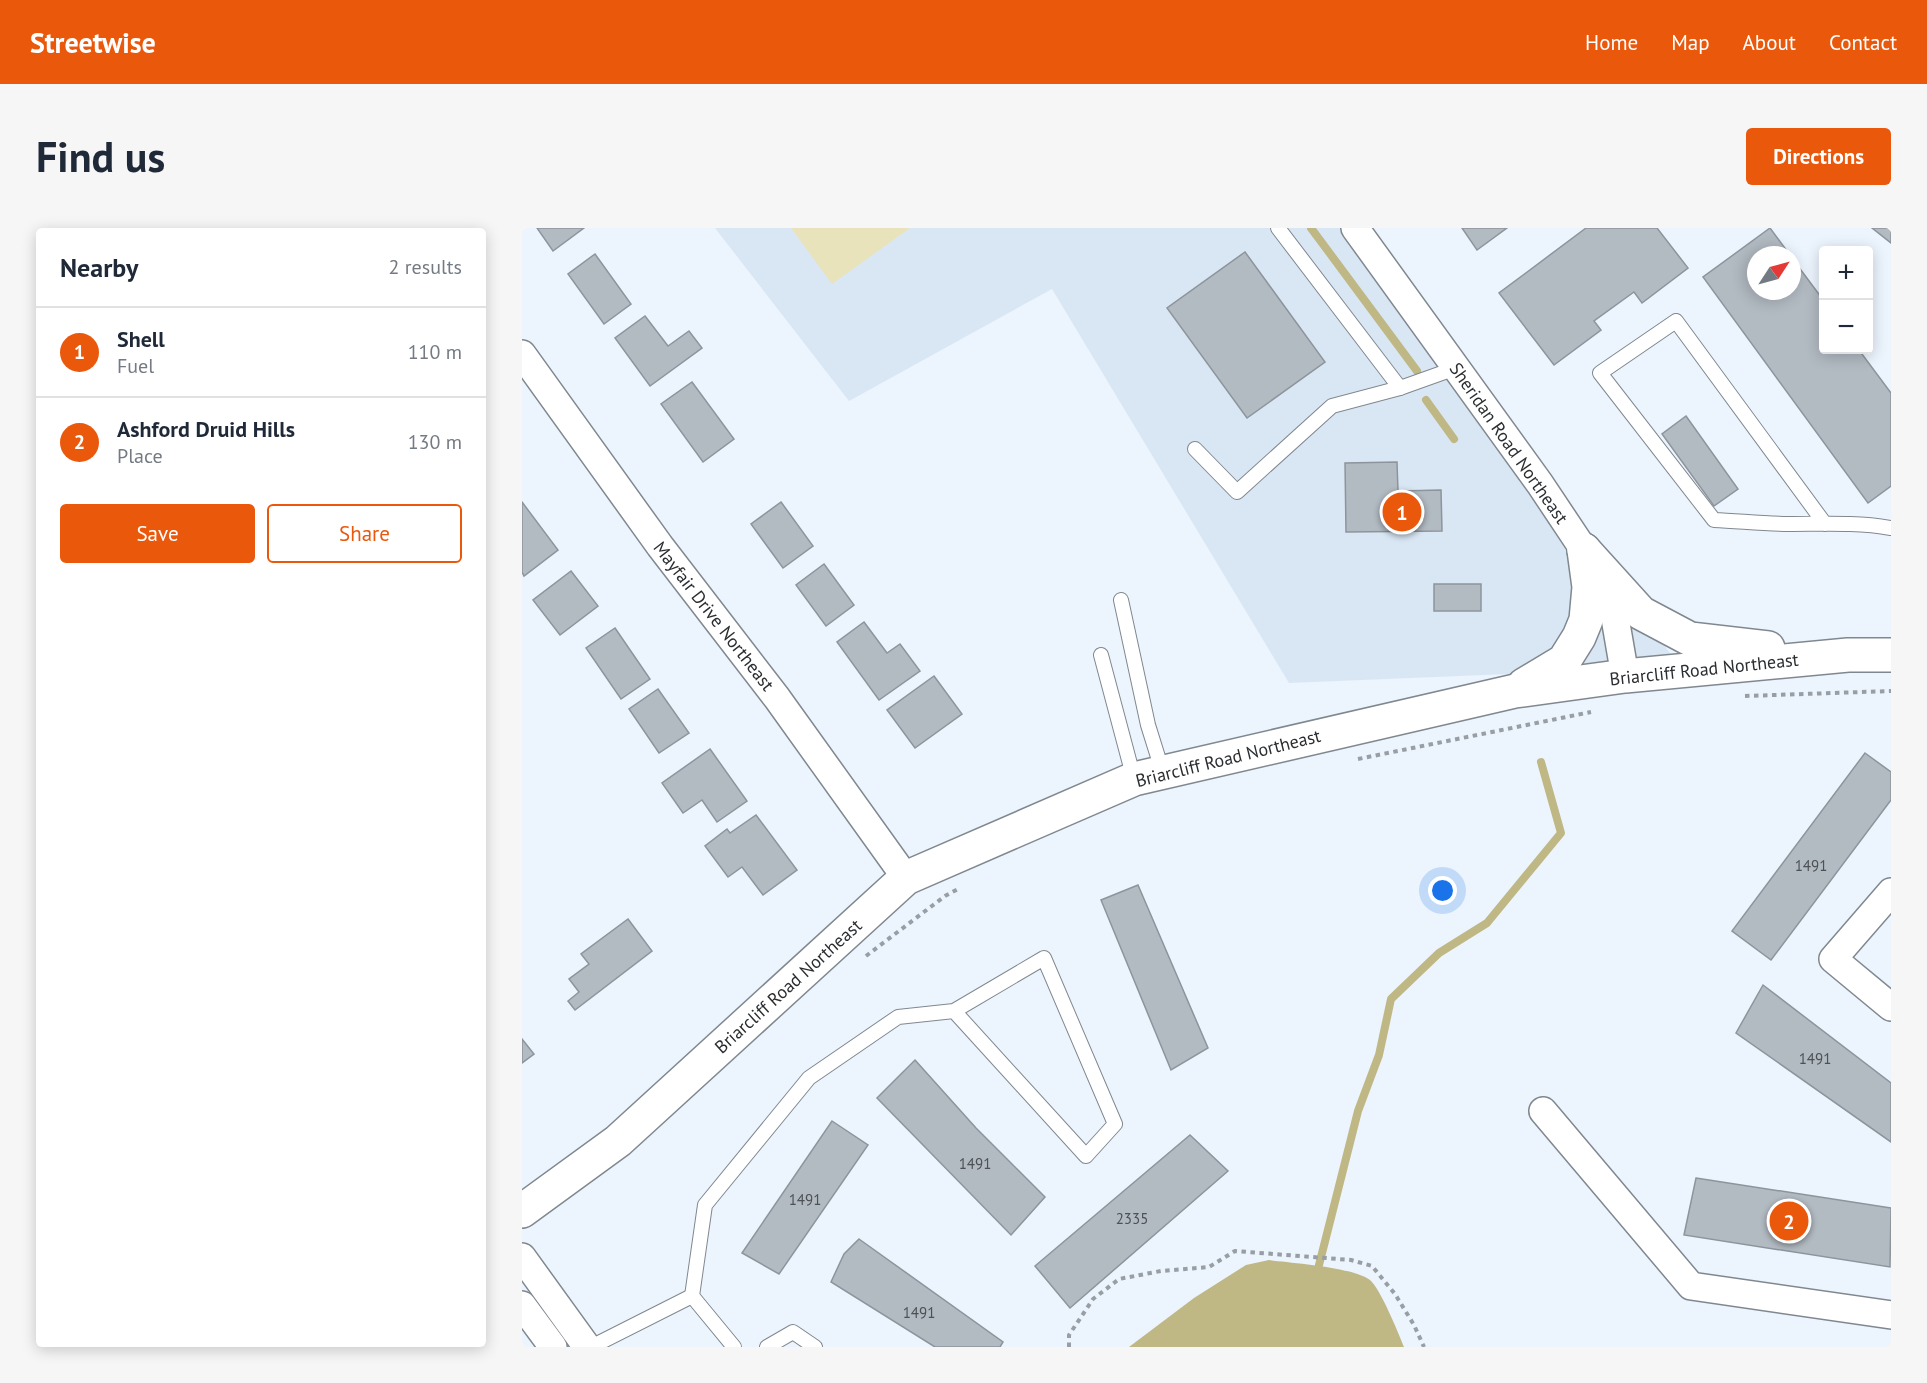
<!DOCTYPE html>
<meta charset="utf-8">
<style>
body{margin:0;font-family:"PT Sans",sans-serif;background:#f6f6f7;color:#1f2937}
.controls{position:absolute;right:18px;top:18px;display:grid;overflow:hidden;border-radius:6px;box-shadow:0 3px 15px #0003}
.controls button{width:54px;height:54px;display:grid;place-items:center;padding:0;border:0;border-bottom:2px solid #e0e1e3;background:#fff;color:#1f2937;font:30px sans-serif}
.compass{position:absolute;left:1225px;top:18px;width:54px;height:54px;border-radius:50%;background:#fff;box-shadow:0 3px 15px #0003;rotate:54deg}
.you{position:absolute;left:921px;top:663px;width:21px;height:21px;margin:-15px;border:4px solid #fff;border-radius:50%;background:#1a73e8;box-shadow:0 0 0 9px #1a73e833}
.badge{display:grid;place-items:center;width:39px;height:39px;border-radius:50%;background:#ea580c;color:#fff;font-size:20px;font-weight:700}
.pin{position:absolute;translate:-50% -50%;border:3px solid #fff;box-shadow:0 2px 6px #0006}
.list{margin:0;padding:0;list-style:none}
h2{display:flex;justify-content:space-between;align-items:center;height:78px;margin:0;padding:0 24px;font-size:26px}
h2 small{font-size:20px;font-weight:400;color:#747a83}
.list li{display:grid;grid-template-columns:39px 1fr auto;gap:18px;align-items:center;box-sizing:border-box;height:90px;padding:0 24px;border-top:2px solid #e0e1e3}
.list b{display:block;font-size:22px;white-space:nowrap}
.list p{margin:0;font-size:20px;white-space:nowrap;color:#747a83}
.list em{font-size:20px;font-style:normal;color:#747a83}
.actions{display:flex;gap:12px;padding:18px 24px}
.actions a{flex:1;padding:14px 0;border:2px solid #ea580c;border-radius:6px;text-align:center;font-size:21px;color:#ea580c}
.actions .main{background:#ea580c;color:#fff}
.map{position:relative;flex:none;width:1369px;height:1119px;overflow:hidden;border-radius:6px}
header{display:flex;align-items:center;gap:36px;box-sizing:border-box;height:84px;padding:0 30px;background:#ea580c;color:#fff}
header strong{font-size:28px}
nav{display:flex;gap:33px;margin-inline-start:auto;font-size:21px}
.intro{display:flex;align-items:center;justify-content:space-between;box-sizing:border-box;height:144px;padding:0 36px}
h1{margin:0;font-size:42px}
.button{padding:15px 27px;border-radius:6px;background:#ea580c;color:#fff;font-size:21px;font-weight:700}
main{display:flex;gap:36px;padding:0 36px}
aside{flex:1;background:#fff;border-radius:6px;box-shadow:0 3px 15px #0003}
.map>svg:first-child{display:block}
.built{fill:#d9e7f5}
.green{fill:#e9e3bc}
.water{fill:#bfb784}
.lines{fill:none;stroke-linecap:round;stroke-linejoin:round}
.stream{stroke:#bfb784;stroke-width:8}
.building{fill:#b2bac2;stroke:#8d949c;stroke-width:1.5}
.service-casing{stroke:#80888f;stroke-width:16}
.minor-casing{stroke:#80888f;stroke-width:30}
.secondary-casing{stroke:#80888f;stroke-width:36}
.path{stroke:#989ea4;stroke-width:4;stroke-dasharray:4.5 4.5;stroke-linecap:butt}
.service{stroke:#fff;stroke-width:14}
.minor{stroke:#fff;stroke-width:27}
.secondary{stroke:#fff;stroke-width:33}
.labels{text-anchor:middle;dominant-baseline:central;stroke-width:5;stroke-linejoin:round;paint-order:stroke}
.number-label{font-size:15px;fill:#4d5155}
.street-label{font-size:18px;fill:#2b2e31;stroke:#fff}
</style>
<header>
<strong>Streetwise</strong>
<nav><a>Home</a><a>Map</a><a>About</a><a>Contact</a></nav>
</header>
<div class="intro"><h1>Find us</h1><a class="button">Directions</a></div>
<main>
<aside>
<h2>Nearby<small>2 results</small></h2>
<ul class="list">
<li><span class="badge">1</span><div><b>Shell</b><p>Fuel</p></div><em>110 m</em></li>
<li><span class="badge">2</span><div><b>Ashford Druid Hills</b><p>Place</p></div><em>130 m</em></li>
</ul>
<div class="actions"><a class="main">Save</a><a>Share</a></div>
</aside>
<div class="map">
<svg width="1369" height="1119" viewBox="0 0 1369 1119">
<rect width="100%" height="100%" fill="#ecf4fd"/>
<path class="built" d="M193,0H837L1158,439L767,455L530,61L327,173Z"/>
<path class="green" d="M269,0H388L310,56Z"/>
<path class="water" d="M747,1032C770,1035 831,1039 848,1052C858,1060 877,1106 882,1119H607L672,1070L724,1037Z"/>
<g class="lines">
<g class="stream">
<path d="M789,0L895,143"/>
<path d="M904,172L932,211"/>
<path d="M796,1041L836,883L857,827L869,771L917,725L965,695L1039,605L1019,534"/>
</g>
</g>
<g class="building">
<path d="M15,0H62L31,23Z"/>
<path d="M940,0H985L955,22Z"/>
<path d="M1064,0H1135L1166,40L1120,75L1112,64L1072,93L1079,102L1032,137L977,65Z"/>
<path d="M1248,0L1268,27H1234V63H1270V30L1302,73V122H1337L1369,165V258L1346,275L1181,49Z"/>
<path d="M1350,0H1369V15Z"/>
<path d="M723,24L803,134L725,190L645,80Z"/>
<path d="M73,26L109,76L82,96L46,46Z"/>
<path d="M123,88L146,118L167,103L180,120L128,158L93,110Z"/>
<path d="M170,154L212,211L181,234L139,176Z"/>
<path d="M1164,188L1216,261L1192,278L1140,206Z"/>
<path d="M875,234L876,263L919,262L920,303L824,304L823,235Z"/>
<path d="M0,274L36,322L2,348L0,344Z"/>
<path d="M259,274L291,318L261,340L229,296Z"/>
<path d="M302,336L332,377L304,398L274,357Z"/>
<path d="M49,343L76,378L38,407L11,372Z"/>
<rect x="912" y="356" width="47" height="27"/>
<path d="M342,394L365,425L378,416L398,443L357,472L315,414Z"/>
<path d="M93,400L128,451L99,471L64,420Z"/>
<path d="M412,448L440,486L393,520L365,482Z"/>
<path d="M136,461L167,505L137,525L107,481Z"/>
<path d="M188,521L225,573L195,594L180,572L161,585L140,555Z"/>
<path d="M1343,525L1369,544V572L1249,732L1210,703Z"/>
<path d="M234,587L275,642L241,667L220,639L206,649L183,618L205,601L208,605Z"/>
<path d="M616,657L686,820L649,842L579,672Z"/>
<path d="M106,691L130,723L53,782L46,773L57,764L47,751L67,736L59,726Z"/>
<path d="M1241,757L1369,855V914L1214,805Z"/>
<path d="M0,811L12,826L0,835Z"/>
<path d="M393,832L454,900L523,969L489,1007L355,870Z"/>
<path d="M310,893L346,917L257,1046L220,1025Z"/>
<path d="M668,907L706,943L548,1080L513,1038Z"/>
<path d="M1174,950L1369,980L1368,1039L1162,1007Z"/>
<path d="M337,1011L481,1114L478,1119H413L309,1054L322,1026Z"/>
</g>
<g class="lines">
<defs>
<g id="service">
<path d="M756,0L878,160L934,140"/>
<path d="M673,221L715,264L810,178L878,160"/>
<path d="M1303,296L1154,93L1078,145L1192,292C1217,293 1242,296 1267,296C1301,296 1335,294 1369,300"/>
<path d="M599,372L626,497L641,545"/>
<path d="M579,427L612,551"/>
<path d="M69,1119L170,1068"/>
<path d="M212,1119L170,1068L183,977L287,850L376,789L432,783L564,928L593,896L522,730L432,783"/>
<path d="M245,1119L271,1104L293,1119"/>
</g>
<g id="minor">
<path d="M833,0L1018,256L1062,322L1092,384L1103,448"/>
<path d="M0,126L138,318L255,470L384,650"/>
<path d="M1369,664L1311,731L1369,779"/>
<path d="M1021,883L1169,1058L1369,1087"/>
<path d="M0,1029L65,1119"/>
<path d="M0,1077L31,1119"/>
</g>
<g id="secondary">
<path d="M1062,322L1119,385L1168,411L1246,420"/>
<path d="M1002,457L1042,433L1057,409L1064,392L1067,359L1062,322"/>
<path d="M0,983L96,913L384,650L612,551L993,463L1103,448L1326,427H1369"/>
</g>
</defs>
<use href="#service" class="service-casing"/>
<use href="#minor" class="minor-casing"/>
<use href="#secondary" class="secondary-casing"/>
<g class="path">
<path d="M1223,468L1369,463"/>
<path d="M836,531L1069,484"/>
<path d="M344,728L423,668L438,660"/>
<path d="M547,1119V1107L571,1071L597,1051L639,1043L687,1039L713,1023L829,1032L850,1038L873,1066L892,1097L902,1119"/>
</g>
<use href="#service" class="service"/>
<use href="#minor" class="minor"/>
<use href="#secondary" class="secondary"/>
</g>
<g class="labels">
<g class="number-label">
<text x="1289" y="637">1491</text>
<text x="1293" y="830">1491</text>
<text x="453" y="935">1491</text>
<text x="283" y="971">1491</text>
<text x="610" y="990">2335</text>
<text x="397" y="1084">1491</text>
</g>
<g class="street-label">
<text transform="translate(987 215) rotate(55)">Sheridan Road Northeast</text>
<text transform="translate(192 388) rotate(52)">Mayfair Drive Northeast</text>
<text transform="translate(1182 441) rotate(-6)">Briarcliff Road Northeast</text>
<text transform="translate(706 530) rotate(-14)">Briarcliff Road Northeast</text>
<text transform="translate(266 758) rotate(-42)">Briarcliff Road Northeast</text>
</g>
</g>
</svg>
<div class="controls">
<button>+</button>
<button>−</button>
</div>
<svg class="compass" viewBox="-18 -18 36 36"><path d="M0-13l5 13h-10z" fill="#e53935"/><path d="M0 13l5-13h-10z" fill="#747a83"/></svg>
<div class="you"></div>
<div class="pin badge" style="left:880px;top:284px">1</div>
<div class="pin badge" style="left:1267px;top:993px">2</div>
</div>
</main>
